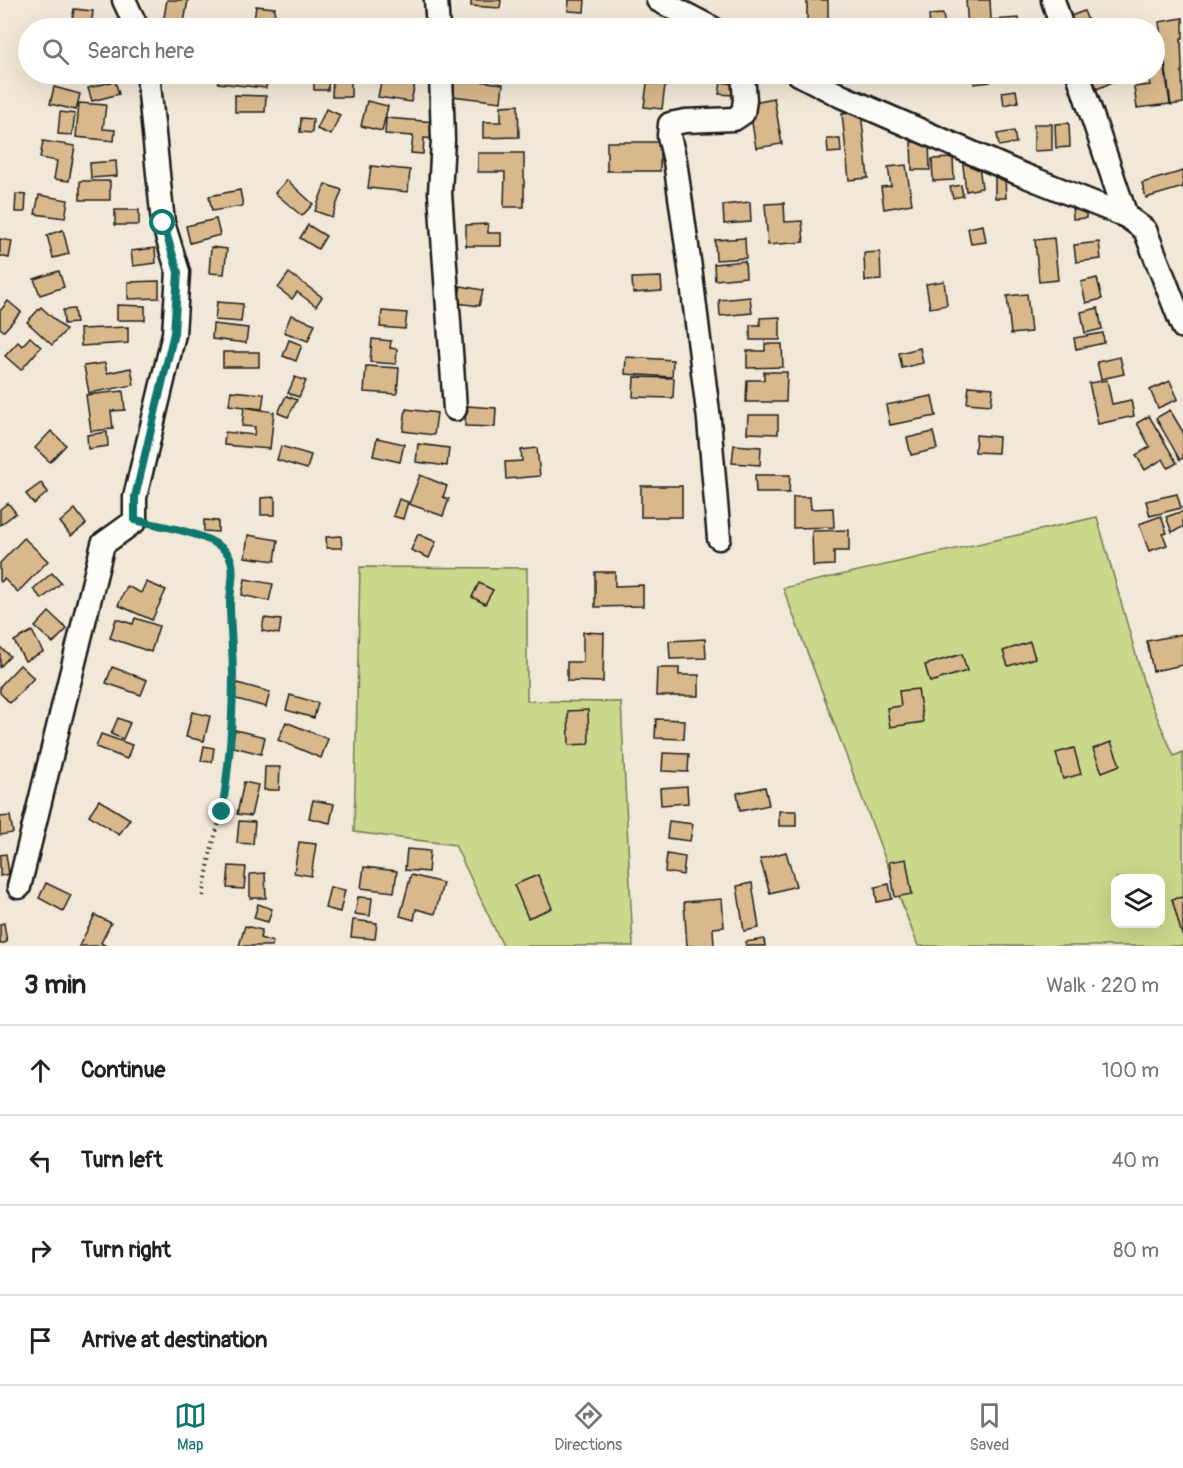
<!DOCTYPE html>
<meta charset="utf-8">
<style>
body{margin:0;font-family:Pangolin,sans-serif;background:#f2f2f2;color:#202124}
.controls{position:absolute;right:18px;bottom:18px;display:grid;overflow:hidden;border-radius:12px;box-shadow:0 6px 24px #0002}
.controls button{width:54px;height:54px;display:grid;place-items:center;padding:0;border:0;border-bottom:2px solid #e0e0e0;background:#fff;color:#202124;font:30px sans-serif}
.stop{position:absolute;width:18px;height:18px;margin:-14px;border:4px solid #0f766e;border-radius:50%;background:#fff}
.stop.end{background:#0f766e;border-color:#fff;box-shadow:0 2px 6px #0008}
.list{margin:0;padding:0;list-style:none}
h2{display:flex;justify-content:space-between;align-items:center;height:78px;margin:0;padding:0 24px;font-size:26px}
h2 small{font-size:20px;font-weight:400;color:#757577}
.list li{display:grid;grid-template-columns:39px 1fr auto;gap:18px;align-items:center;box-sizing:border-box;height:90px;padding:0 24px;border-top:2px solid #e0e0e0}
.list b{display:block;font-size:22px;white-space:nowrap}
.list em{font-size:20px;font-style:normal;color:#757577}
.icon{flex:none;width:33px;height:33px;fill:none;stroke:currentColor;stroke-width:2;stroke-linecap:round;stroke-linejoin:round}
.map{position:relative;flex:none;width:1183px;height:946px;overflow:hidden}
.search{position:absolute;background:#fff;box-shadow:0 6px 24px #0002;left:18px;right:18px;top:18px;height:66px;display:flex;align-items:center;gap:15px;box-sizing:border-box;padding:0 21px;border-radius:33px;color:#757577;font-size:22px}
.sheet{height:438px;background:#fff}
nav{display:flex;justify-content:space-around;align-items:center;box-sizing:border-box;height:84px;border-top:2px solid #e0e0e0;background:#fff;font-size:16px;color:#757577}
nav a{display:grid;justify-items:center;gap:3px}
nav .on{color:#0f766e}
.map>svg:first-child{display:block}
.green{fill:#c9d88b;stroke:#727a54;stroke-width:1.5;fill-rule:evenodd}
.building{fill:#d9b98c;stroke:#1c1c1c;stroke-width:1.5}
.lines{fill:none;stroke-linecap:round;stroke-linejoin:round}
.minor-casing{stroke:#1c1c1c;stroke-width:27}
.path{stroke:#1c1c1c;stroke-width:4;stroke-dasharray:1.5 4.5;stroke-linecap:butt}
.minor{stroke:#fdfcf7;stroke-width:22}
.route{stroke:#0f766e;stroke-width:8}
</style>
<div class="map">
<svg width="1183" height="946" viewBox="0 0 1183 946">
<rect width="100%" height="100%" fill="#f2e8d7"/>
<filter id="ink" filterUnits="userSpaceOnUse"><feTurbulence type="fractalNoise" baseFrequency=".0167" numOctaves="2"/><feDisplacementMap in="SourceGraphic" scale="12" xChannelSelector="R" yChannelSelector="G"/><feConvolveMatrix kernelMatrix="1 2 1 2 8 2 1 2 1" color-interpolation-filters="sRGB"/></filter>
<g filter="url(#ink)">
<g class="green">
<path d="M1097,517L1147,694L1174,756L1183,752V946H918L783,588ZM1116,878H1160V924H1116Z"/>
<path d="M360,567L527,568V701L621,702L633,946H503L455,845L354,832Z"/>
</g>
<g class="building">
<path d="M167,0H188L183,28H162Z"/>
<path d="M471,0H501L500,8L471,6Z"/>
<path d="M569,0H585L584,12L568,11Z"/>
<rect x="807" y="0" width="21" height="28"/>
<path d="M966,0H990L991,20L1019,18L1020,26L968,28Z"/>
<path d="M256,6L275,8L273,28H253Z"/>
<path d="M74,9L93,11L91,28H71Z"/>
<path d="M1084,11L1091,28H1072L1068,17Z"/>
<path d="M943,14L945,28H930L929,15Z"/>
<path d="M1183,18V38H1181L1183,103L1171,105L1159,22Z"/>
<path d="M1164,62L1170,104L1137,108L1134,87L1150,85L1148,74H1154V64Z"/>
<path d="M219,74H268L266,88L218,83Z"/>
<path d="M314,74H329L328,90H314Z"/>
<path d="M333,74H351V97H332Z"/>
<path d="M704,74H722V79L705,80Z"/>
<path d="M973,74H989L990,82L974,84Z"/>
<path d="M1091,74H1109L1113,82L1097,89Z"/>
<path d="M648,76L666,78L662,109L644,107Z"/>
<path d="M382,77L415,83L411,102L378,97Z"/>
<path d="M454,78L503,84L501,102L452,96Z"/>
<path d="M115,81L119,94L92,101L88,88Z"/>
<path d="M721,82L734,84L733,95L719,94Z"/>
<path d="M54,87L80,94L76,110L50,104Z"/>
<path d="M1016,90L1018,102L1004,105L1002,92Z"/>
<path d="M235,95L266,96L265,112H235Z"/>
<path d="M774,98L782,144L756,148L749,103Z"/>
<path d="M367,101L388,106L382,131L361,126Z"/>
<path d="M79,103L106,105L103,129L115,130L114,141L76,137Z"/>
<path d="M518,105L519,137L483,138V122H501V106Z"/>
<path d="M326,109L340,115L331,135L317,129Z"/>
<path d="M60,112L75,114L72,135L58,134Z"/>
<path d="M861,112L868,178L849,180L842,114Z"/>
<path d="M301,118L313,119L312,133L300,132Z"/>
<path d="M386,118L435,122L434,139L424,138L423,154L411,153L413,136L385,134Z"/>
<path d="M1069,123L1070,147L1056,148L1055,124Z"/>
<path d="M1034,124H1052V150L1034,151Z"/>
<path d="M1014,131L1016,143L999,146L997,134Z"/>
<path d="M827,139H840L841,152L828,153Z"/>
<path d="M43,141L75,146L69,181L54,179L57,161L40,158Z"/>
<rect x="607" y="142" width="53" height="29"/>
<path d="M911,142H929L930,170H912Z"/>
<path d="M478,153H524V207H504L505,172H478Z"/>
<path d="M972,156L974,166H979L982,188L966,191L962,157Z"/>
<path d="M953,158L954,180L933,181L932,159Z"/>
<path d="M116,161L117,176L91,178L90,163Z"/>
<path d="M906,165L912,204L884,209L881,187L891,186L888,167Z"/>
<path d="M371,166L410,170L408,192L368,188Z"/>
<path d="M1183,171V187L1146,198L1142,183Z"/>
<path d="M995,177H1005L1006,198H995Z"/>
<path d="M287,180L313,204L302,216L275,193Z"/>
<rect x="80" y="181" width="30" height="19"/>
<path d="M325,184L342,190L332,217L315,211Z"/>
<path d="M961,185L963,196L953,198L950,187Z"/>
<path d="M240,190L243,206L212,211L209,196Z"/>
<path d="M16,194L26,195L25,212H15Z"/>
<path d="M39,195L68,200L65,218L35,214Z"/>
<path d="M750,202L751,222L724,224L723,205Z"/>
<path d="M784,203L785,222L802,221L804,242L768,245L765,204Z"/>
<path d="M1086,204V218L1073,219L1072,205Z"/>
<rect x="115" y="210" width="24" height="15"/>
<path d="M216,219L220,235L190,243L186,226Z"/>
<path d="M488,224V233H501V246H466V225Z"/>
<path d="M308,225L326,236L318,249L300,238Z"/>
<path d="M983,225L986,242L971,244L968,228Z"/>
<path d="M63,230L69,254L53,258L47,235Z"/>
<path d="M745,238L746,258L716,260L715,240Z"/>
<path d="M1054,238L1058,280L1039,282L1035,240Z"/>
<path d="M0,239L12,241L9,258L0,256Z"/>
<path d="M1099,242L1101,259L1076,262L1074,245Z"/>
<path d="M211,247L227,249L224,274L209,273Z"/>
<path d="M155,248L156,263L133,266L131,251Z"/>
<path d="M880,252L881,280L865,281L864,253Z"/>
<path d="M745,261L746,277L715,280L714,264Z"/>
<path d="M59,271L64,287L40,295L34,279Z"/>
<path d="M289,273L322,297L316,306L297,292L292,299L278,288Z"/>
<path d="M661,277L662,291L633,293L632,278Z"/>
<path d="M1097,278L1102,299L1086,303L1081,282Z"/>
<path d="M159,281V298L128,299V282Z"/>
<path d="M944,281L947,305L930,308L926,284Z"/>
<path d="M461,286L483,290L479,306L457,303Z"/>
<path d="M1027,294L1031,332L1011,334L1007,296Z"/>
<path d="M750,297L752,313L720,316L719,300Z"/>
<path d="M8,301L21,312L4,331L0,328V311Z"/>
<path d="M217,302L243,304L241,322L215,320Z"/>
<path d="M117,305L145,306V320H117Z"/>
<path d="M41,307L66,330L52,345L27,322Z"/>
<path d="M1098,308L1102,329L1085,333L1081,312Z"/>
<path d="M74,309L76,323L64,324L63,310Z"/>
<path d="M382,311L407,313L405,329L380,327Z"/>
<path d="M291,315L315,324L308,341L284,332Z"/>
<path d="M780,317V340H750V325H760V318Z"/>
<path d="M213,324L248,328L246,343L212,339Z"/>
<path d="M128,327V343L81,346L80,329Z"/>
<path d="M1103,333L1104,343L1076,349L1074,338Z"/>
<path d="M30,337L41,347L21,370L5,356L18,342L22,346Z"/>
<path d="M372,339L391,341L390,348L397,349L396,364L370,362Z"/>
<path d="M289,340L302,345L296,361L283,356Z"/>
<path d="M765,344H782L783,367L747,368V351H765Z"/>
<path d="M920,348L923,363L902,368L899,353Z"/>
<rect x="223" y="352" width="36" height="15"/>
<path d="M626,357L673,360L672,377L625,374Z"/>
<path d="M1120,357L1124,374L1101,379L1097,362Z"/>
<path d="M105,363L107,373L131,368L134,385L89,393L84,366Z"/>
<path d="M366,366L399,368L397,394L364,392Z"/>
<path d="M764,372H787L786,402H746L747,380H764Z"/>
<path d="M295,377L306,381L299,397L288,393Z"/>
<path d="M634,377L674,378L673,398L633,397Z"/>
<path d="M1107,380L1112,404L1131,400L1134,416L1098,424L1089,383Z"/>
<path d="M1170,381L1178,399L1158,408L1150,390Z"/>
<path d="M969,386L993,388L991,405L967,403Z"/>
<path d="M123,391L125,410L111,411L113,429L91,431L86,395Z"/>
<path d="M231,391L264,394L262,409L229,405Z"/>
<path d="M286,396L297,400L288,417L278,413Z"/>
<path d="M932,396L936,416L890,425L886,405Z"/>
<path d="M466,406L496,408L495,427L465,426Z"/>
<path d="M244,407L274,412L270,449L224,445L225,432L254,435L255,427L242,426Z"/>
<path d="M406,409L437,413L434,435L403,431Z"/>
<path d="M1170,410L1183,432V458L1180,460L1156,418Z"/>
<path d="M748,415H778V434L747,433Z"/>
<path d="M1149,416L1177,463L1168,468L1163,459L1145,470L1136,455L1150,447L1137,423Z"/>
<path d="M51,431L66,445L50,462L35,448Z"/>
<path d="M107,432L108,446L88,449L87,435Z"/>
<path d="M933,432L937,449L911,455L907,438Z"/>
<path d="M976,435L999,437L998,453L975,452Z"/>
<path d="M377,438L404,444L400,462L373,456Z"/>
<path d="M418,444L449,448L447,466L416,462Z"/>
<path d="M734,445L761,447L760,465L732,463Z"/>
<path d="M281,446L311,455L307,469L277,460Z"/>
<path d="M537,448L540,476L506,479L505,462L522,461L521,450Z"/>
<path d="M420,475L447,486L443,497L449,499L443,516L409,504Z"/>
<path d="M755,475H790L789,493H756Z"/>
<path d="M41,483L48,492L34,504L26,494Z"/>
<rect x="641" y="486" width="41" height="31"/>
<path d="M1177,494L1181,508L1150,516L1146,501Z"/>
<path d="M275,497V515H261V498Z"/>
<path d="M793,497H810L811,509L833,508L834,527L793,528Z"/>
<path d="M399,499L408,502L403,519L393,516Z"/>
<path d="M8,503L16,513L0,525V509Z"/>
<path d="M75,509L86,524L71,536L60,522Z"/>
<path d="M1183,511V527L1172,532L1166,517Z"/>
<path d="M1161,516L1167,533L1163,534L1167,545L1149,551L1139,524Z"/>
<path d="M204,520L218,521V532L204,531Z"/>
<path d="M849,530V551H834V565L813,566L812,531Z"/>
<path d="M418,534L436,542L429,558L411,550Z"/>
<path d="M248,535L278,540L275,561L245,557Z"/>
<path d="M341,536L342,548H327L326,537Z"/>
<path d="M24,538L48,561L18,592L4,579L1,582L0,581V563Z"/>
<path d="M595,572H615V586L643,585V606L595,607Z"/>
<path d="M52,573L61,583L42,599L33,589Z"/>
<path d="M245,579L273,584L269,601L242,595Z"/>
<path d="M146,582L166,590L152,620L118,605L127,586L141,593Z"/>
<path d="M479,583L493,590L485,604L472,597Z"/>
<path d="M49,612L67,629L53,643L35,627Z"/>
<path d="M135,618L159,626L151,652L110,638L116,619L133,624Z"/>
<path d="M264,618L281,620L279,634L262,631Z"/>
<path d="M32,631L43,652L25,661L14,641Z"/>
<path d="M583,632L604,633L603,682L567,681V662H583Z"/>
<path d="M1183,634V665L1153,671L1147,641Z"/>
<path d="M705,639L706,658L670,659L669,641Z"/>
<path d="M1030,642L1035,658L1008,666L1003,651Z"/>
<path d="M0,647L10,656L0,667Z"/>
<path d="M962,654L967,671L930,682L925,665Z"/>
<path d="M20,665L34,678L10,703L0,693V686Z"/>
<path d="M112,667L147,680L141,695L106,683Z"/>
<path d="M657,668H679V675H699V696H656Z"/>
<path d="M237,683L270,692L266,707L233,698Z"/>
<path d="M918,689L923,722L890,727L887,708L901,706L899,691Z"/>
<path d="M290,695L318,703L314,718L286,710Z"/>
<path d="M588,710L589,744L569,745L568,711Z"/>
<path d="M192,712L210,716L204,741L186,737Z"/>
<path d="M118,718L130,723L123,739L111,734Z"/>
<path d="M656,719L685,720L684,739L655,738Z"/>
<path d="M286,722L328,739L321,758L278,740Z"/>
<path d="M235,730L265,737L261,754L230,746Z"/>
<path d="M101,734L132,745L127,759L96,747Z"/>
<path d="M1111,742L1120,765L1102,772L1093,749Z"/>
<path d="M204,746L214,748L212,762L201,761Z"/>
<path d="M1074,748L1081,774L1063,779L1056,753Z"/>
<path d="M663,753L689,754L688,772L662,771Z"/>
<path d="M265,767H280L279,790H264Z"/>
<path d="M244,782L258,785L251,816L237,814Z"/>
<path d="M687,786L688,803L661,805L660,788Z"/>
<path d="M765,787L769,805L740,811L737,793Z"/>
<path d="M99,800L130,819L119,835L89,815Z"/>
<path d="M313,800L334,804L330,823L309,818Z"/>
<rect x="779" y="811" width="17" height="15"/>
<path d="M10,816L13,833L0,835V817Z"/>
<path d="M239,821L255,822L253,844L237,843Z"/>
<path d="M669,821L693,824L690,841L667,838Z"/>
<path d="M299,842L316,844L311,876L294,873Z"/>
<path d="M407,849L430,851L428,872L405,870Z"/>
<path d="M786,852L796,886L770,893L760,859Z"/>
<path d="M6,854L9,874L0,876V855Z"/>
<path d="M667,854L685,857L683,875L665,872Z"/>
<path d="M906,859L912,894L895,897L889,862Z"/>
<path d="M229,866L246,867L244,889L227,888Z"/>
<path d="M364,867L397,871L394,892L361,888Z"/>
<path d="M265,873L266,898H250V874Z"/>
<path d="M411,875L443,883L435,914L416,909L414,920L400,916Z"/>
<path d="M538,875L552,908L528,918L514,885Z"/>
<path d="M46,883L71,895L63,911L39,898Z"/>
<path d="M752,883L759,928L744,931L737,886Z"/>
<path d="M889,884L892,899L877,902L875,887Z"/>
<path d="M330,887L345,890L340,912L325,908Z"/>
<path d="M358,897L372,898L370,916L355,914Z"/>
<path d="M1183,897V935H1182L1172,899Z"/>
<path d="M722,899L724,927L713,928L714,946H687L684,902Z"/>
<path d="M258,904L272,909L268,922L254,918Z"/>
<path d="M95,915L111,923L101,943L106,946H79Z"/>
<path d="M353,920L377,923L375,939L351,937Z"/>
<path d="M4,923L7,942L0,944V924Z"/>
<path d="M245,926L262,930L260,938L273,942L272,946H239Z"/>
<path d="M764,939L765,946H746L745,942Z"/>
</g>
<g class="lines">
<defs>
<g id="minor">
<path d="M124,0L137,28"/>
<path d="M436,0L438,28"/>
<path d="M658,0L712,28"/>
<path d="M1053,0L1062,28"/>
<path d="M441,74L443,140L440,193L455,409"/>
<path d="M799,74L841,96L1016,172L1126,216L1145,230L1183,327"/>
<path d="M1078,74L1126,216"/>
<path d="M719,538L709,420L691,275L675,161L669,136L670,124L685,121L734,119L743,113L745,100L743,74"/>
<path d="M19,887L103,544L135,521V497L174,334L178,272L163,223L148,74"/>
</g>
</defs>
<use href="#minor" class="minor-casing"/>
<path class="path" d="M154,525L182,531L209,541L227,552L233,561L230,604L233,677L230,762L222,812L211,850L203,896"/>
<use href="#minor" class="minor"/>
</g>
</g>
<g class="lines" filter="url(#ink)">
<path class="route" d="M163,223L178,272L174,333L135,497V520C160,526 212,533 228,554C237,566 230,589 230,603C230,628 233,652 233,676C233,722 229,767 222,812"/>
</g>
</svg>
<div class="controls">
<button><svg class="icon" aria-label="layers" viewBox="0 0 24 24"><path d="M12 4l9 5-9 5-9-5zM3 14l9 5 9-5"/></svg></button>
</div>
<div class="stop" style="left:163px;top:223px"></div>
<div class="stop end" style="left:222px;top:812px"></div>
<div class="search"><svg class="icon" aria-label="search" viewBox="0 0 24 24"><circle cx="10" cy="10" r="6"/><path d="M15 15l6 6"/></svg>Search here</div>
</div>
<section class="sheet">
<h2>3 min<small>Walk · 220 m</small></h2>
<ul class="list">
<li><svg class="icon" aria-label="ahead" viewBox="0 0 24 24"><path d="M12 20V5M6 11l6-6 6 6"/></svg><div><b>Continue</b></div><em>100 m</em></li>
<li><svg class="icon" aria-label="left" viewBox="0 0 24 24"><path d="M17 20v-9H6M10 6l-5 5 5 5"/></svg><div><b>Turn left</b></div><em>40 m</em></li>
<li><svg class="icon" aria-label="right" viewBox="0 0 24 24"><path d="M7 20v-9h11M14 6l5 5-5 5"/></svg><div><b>Turn right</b></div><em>80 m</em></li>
<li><svg class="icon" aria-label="arrive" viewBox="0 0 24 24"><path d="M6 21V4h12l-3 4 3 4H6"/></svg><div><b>Arrive at destination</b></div></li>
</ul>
</section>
<nav>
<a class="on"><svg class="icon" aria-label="map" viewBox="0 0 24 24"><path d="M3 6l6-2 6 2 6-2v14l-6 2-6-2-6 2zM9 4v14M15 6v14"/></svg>Map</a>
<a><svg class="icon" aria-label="directions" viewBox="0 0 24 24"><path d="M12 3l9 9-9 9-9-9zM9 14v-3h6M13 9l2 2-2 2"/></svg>Directions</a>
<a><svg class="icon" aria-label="saved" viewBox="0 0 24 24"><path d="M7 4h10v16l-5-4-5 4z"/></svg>Saved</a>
</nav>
